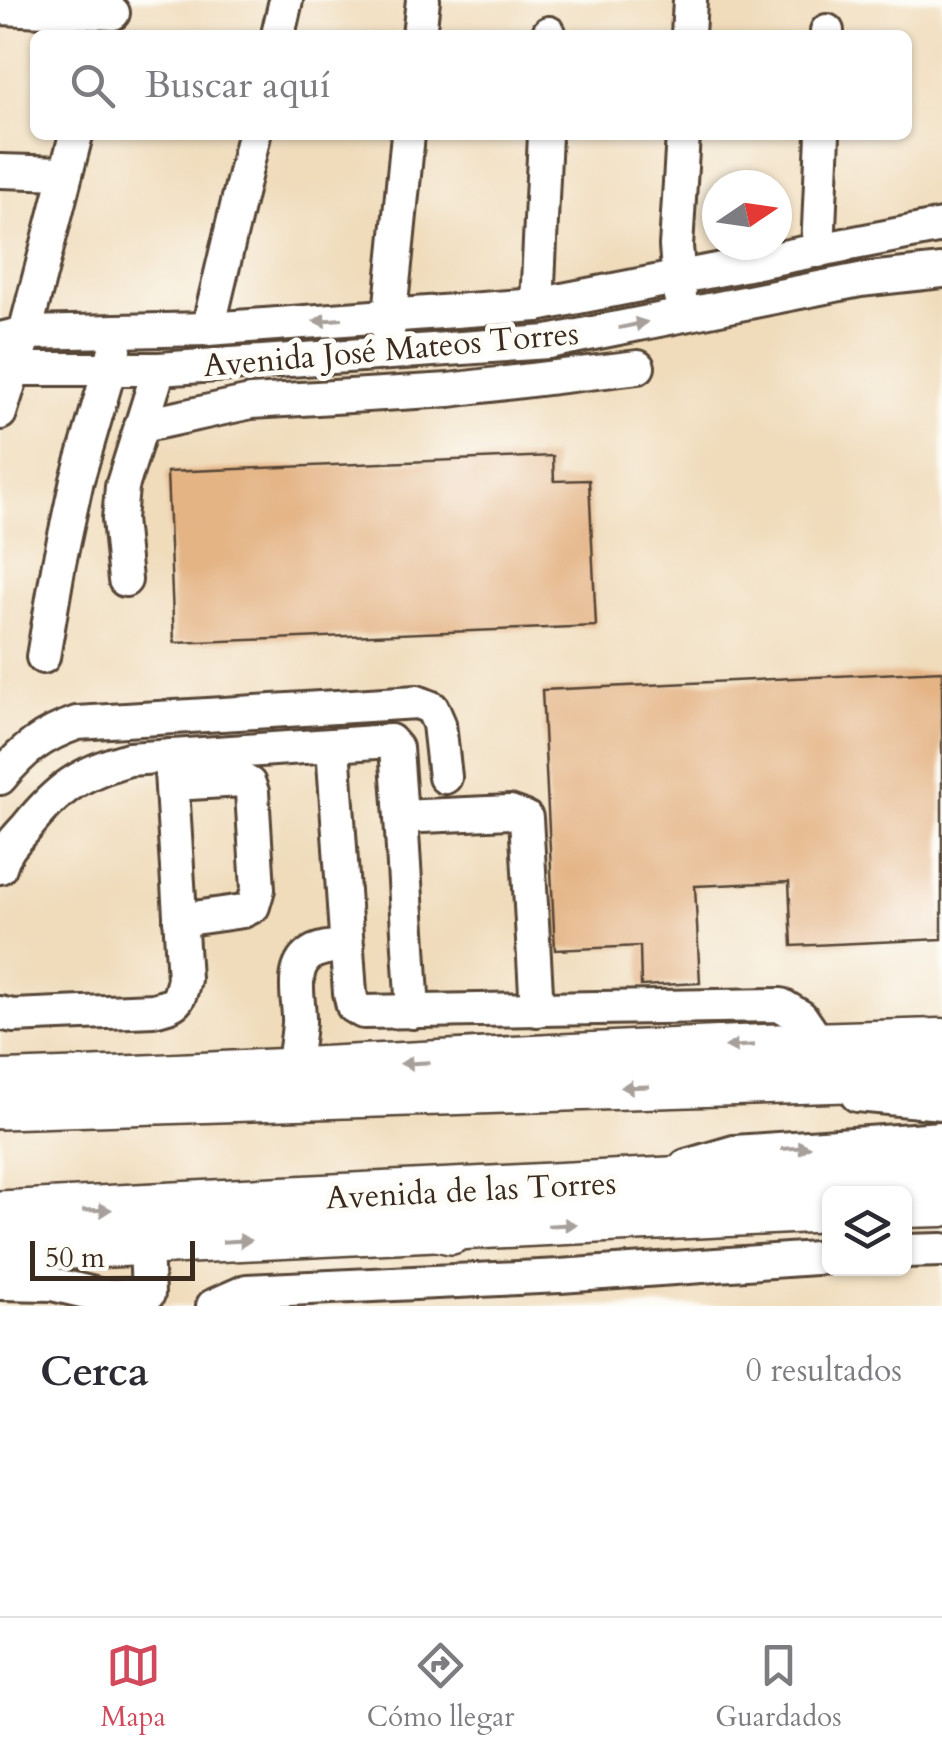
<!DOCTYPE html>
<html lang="es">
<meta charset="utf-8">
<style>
body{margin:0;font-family:Cardo,serif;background:#f7f7f7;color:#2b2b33}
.controls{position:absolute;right:30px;bottom:30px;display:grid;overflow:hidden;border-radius:15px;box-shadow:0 2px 8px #0004}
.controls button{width:90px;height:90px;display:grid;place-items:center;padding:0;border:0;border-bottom:2px solid #e1e1e2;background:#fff;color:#2b2b33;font:50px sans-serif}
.compass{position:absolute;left:702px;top:170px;width:90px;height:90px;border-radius:50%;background:#fff;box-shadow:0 2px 8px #0004;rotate:77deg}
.scale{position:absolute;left:30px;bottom:25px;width:165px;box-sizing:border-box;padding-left:10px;border:5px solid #3b2a1e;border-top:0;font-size:28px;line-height:35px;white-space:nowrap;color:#3b2a1e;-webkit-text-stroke:8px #fdfcf7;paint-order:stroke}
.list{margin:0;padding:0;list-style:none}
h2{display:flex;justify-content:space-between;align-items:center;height:130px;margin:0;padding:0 40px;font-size:42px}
h2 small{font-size:32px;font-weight:400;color:#7c7c81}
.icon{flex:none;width:55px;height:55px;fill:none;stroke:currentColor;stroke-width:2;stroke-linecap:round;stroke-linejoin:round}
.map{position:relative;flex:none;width:942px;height:1306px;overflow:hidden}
.search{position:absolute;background:#fff;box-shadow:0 2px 8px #0004;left:30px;right:30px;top:30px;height:110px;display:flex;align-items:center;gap:25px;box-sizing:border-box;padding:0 35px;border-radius:15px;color:#7c7c81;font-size:38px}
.sheet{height:310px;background:#fff}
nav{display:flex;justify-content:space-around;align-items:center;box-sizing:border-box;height:140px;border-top:2px solid #e1e1e2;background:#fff;font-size:28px;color:#7c7c81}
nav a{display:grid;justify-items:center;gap:5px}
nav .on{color:#d1495b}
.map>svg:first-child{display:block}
.building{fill:#e4b485}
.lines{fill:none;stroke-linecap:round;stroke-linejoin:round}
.minor-casing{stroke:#564536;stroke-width:38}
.major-casing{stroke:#564536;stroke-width:45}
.highway-casing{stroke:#564536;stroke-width:50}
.minor{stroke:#fff;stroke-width:32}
.major{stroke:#fff;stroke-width:40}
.highway{stroke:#fff;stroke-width:45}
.oneway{fill:#a79f9a}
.labels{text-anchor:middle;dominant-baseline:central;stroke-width:10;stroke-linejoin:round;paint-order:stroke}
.street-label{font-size:32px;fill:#3b2a1e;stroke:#fdfcf7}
</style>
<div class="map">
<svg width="942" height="1306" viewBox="0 0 942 1306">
<rect width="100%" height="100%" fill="#fdfcf7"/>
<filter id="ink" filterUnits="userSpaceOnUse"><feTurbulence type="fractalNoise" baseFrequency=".01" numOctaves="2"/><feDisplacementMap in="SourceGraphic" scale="20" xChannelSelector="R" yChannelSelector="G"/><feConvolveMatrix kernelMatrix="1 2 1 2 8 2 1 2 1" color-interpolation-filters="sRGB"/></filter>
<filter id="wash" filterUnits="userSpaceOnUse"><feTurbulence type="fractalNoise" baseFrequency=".0048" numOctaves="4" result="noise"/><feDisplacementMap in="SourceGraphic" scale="40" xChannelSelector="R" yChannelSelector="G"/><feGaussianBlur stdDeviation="2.25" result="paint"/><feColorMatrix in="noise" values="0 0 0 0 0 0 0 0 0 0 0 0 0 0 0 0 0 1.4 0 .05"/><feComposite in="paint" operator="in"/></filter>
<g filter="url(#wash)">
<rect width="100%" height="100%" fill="#f0dcbb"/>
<g id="blocks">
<g class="building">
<path d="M553,456L554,481L589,480L596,626L174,643L167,472Z"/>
<path d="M942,671V939L792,946L789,882L695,886L700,983L641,986L640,946L555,950L542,690Z"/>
</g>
</g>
</g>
<g filter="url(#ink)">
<use href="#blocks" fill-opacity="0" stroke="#564536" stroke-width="2.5"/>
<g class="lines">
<defs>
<g id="minor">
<path d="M0,8L113,13"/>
<path d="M278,35L286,0"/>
<path d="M419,35L423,0"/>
<path d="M549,35V33"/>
<path d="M688,35L690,0"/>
<path d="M827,35V31"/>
<path d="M0,171L65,173"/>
<path d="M818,251L823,135"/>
<path d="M680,296L676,246L683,135"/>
<path d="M537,305L545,135"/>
<path d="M208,329L254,135"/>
<path d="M388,334L408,135"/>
<path d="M0,339L25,333L208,329L537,305L942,226"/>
<path d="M0,361L14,369H159L548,342L860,280L942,271"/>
<path d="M0,413L25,333L76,135"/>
<path d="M141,426L251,402L449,390L638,367"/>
<path d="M125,580L119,519L122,487L159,369"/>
<path d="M43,657L59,563L77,480L115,350"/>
<path d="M333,746L350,993L353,1006L363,1012L781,1005L801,1017L818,1042"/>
<path d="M0,778C23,750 42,735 77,723L417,702L432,708L439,724L445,777"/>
<path d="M172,784L242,780L249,784L252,792L258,889L253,906L243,911L180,920"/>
<path d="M401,817L413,1012"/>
<path d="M0,867C4,851 15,840 26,828C58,788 80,773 129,759L390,741L396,748L401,817L510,812L526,818L537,1010"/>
<path d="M0,1013L13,1016L153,1010C177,1004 178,1004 184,979L170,756"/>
<path d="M293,1070C295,1054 298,1038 299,1023C300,1002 289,970 309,955C319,947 335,947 347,946"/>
<path d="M857,1095L942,1103"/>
<path d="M686,1166L734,1152L942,1138"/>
<path d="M904,1251L942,1250"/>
<path d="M0,1283L52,1284L103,1296L148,1294L146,1245"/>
<path d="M213,1306L247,1291L560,1276L830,1257"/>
</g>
<g id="major">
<path d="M0,1081C314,1071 628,1047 942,1039"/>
<path d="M904,1207L942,1206"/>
<path d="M0,1252L830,1211"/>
</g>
<g id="highway">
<path d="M0,1106L942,1076"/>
<path d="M364,1211L451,1231"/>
<path d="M0,1214L942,1166"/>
</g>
</defs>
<use href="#minor" class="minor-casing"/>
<use href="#major" class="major-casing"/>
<use href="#highway" class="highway-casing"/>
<use href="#minor" class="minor"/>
<use href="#major" class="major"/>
<use href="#highway" class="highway"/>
</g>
<defs><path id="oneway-solid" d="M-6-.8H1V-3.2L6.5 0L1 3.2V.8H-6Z" transform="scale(2.5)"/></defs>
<g class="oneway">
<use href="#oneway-solid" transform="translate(328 320) rotate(176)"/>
<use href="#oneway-solid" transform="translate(633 325) rotate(-12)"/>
<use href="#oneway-solid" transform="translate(740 1046) rotate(177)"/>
<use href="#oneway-solid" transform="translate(415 1063) rotate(177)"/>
<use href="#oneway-solid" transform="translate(635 1087) rotate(178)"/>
<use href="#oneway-solid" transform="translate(796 1148) rotate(-4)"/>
<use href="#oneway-solid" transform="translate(97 1210) rotate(-2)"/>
<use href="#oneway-solid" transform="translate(562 1225) rotate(-3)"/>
<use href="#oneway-solid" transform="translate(237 1241) rotate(-3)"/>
</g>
</g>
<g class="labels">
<g class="street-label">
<text transform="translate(391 350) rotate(-5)">Avenida José Mateos Torres</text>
<text transform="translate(471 1191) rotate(-3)">Avenida de las Torres</text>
</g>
</g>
</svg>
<div class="controls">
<button><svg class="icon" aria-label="layers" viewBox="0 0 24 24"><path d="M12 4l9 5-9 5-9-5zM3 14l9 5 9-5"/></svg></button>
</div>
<svg class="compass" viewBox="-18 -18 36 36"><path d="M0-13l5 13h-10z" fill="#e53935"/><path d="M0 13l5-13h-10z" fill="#7c7c81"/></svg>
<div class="scale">50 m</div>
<div class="search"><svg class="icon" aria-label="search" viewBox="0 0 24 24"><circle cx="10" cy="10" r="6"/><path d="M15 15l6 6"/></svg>Buscar aquí</div>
</div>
<section class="sheet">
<h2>Cerca<small>0 resultados</small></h2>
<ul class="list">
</ul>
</section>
<nav>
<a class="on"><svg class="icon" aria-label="map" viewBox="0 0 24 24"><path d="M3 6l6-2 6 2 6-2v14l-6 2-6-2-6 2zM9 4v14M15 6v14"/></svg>Mapa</a>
<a><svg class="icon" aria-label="directions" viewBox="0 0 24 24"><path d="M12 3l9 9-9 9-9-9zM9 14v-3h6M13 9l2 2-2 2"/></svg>Cómo llegar</a>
<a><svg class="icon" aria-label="saved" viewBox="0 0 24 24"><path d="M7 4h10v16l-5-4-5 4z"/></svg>Guardados</a>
</nav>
